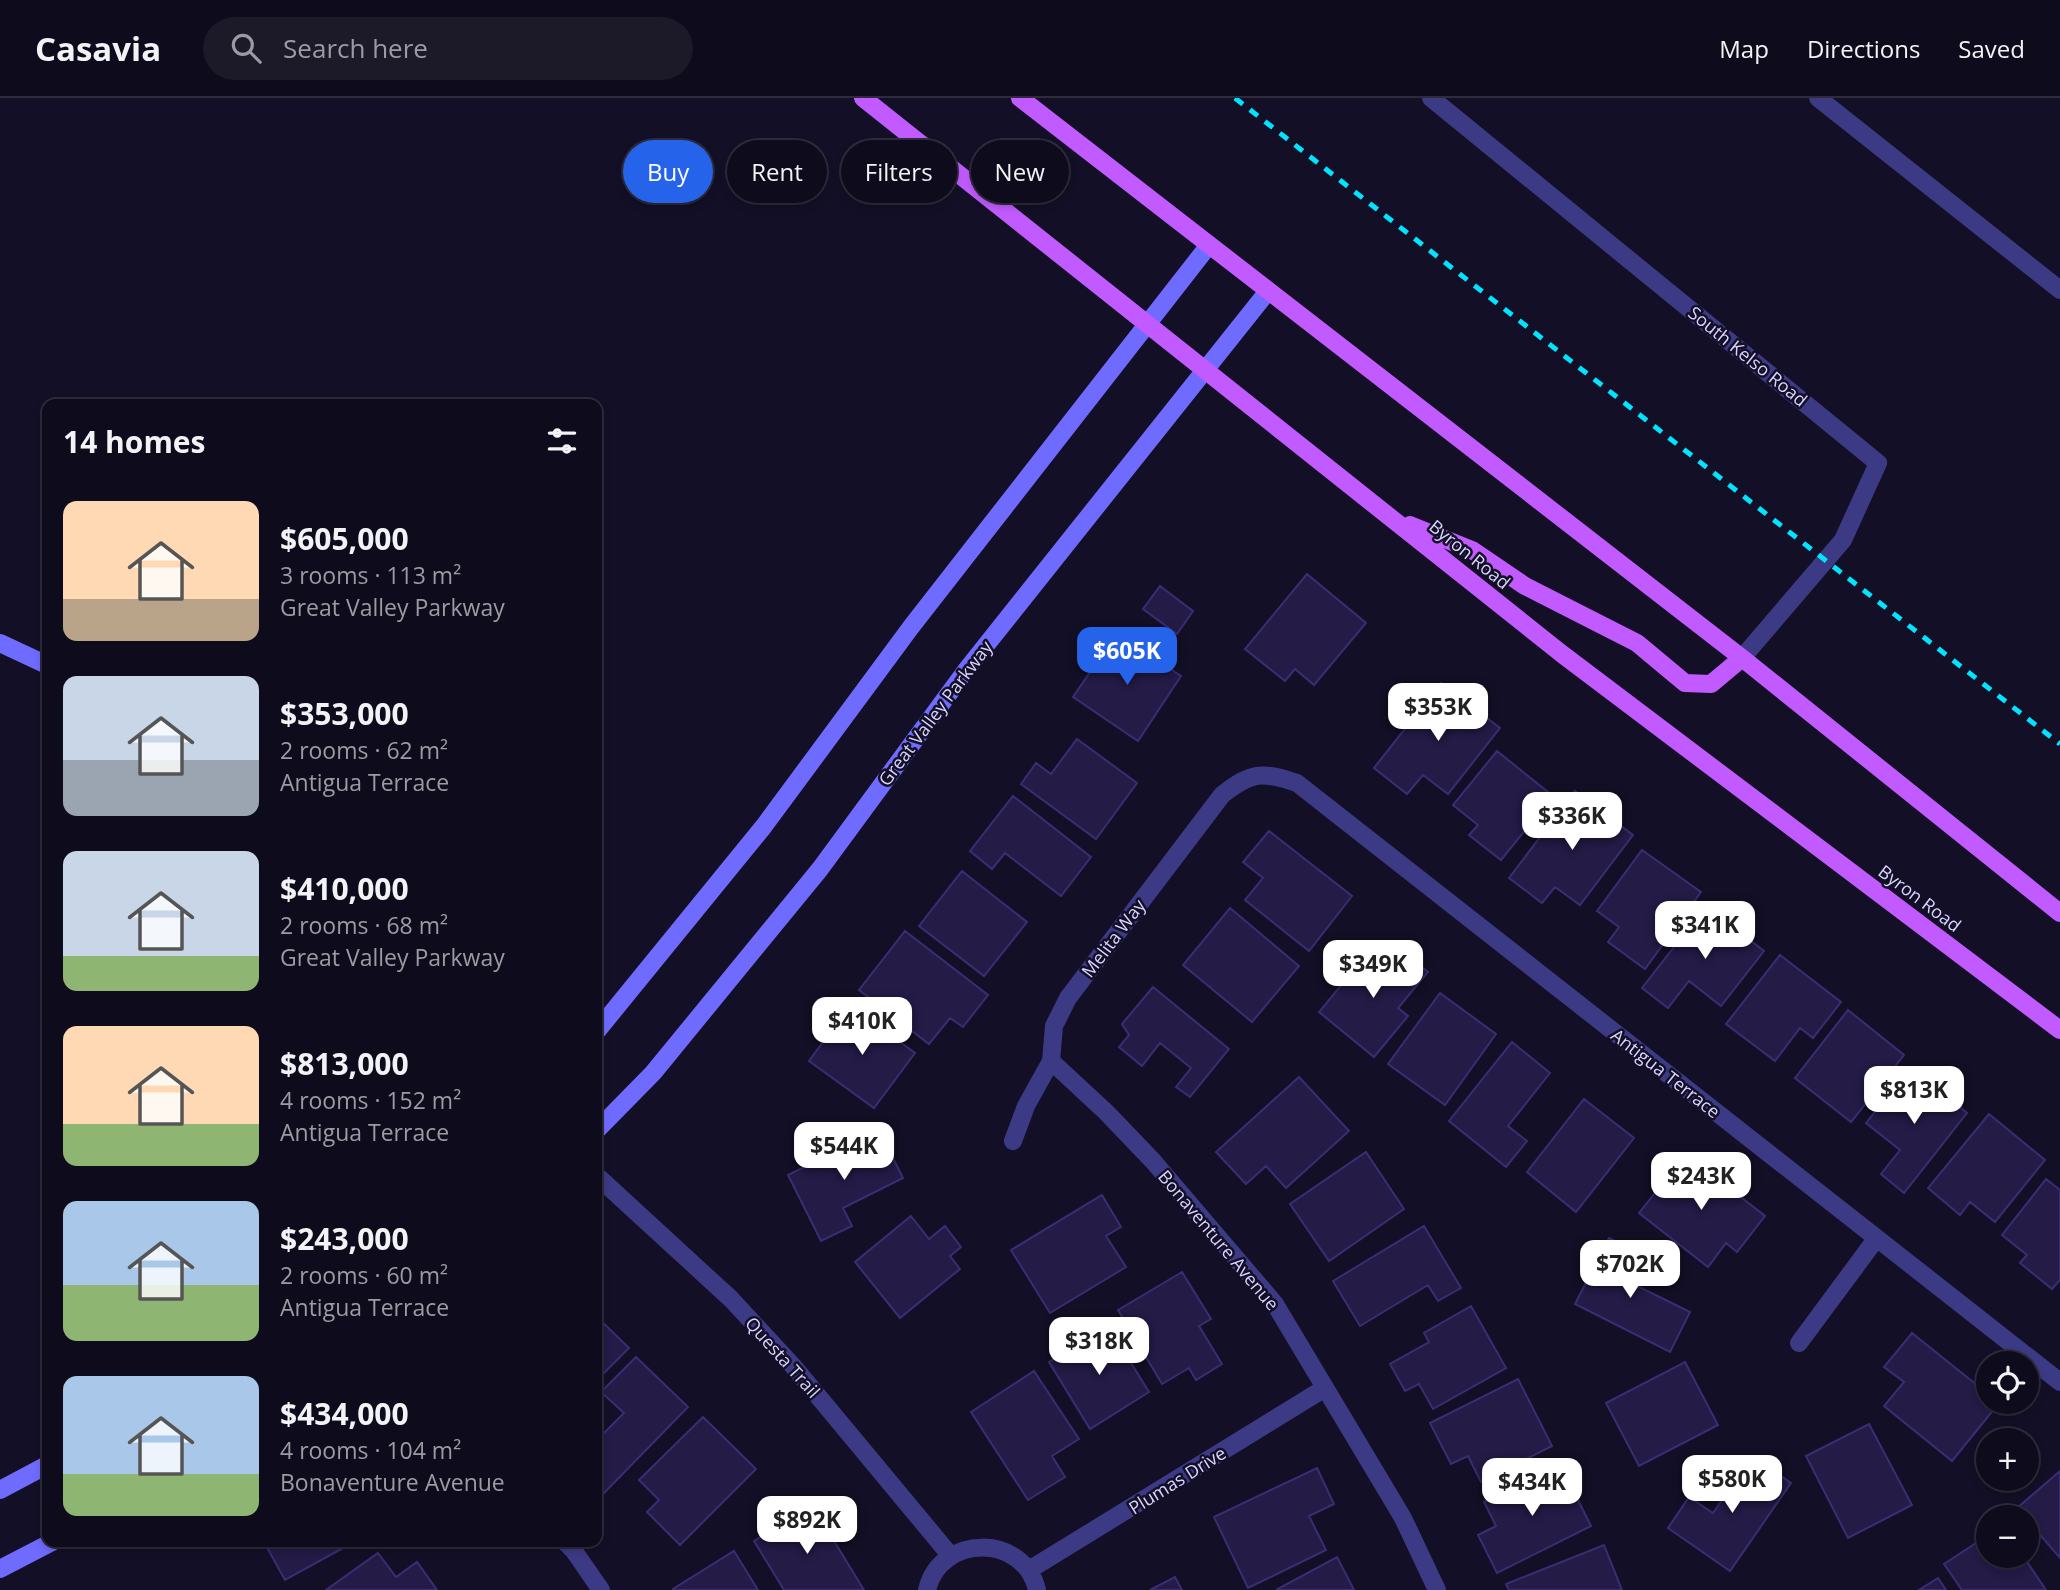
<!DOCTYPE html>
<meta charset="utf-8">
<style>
:root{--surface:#0e0b1c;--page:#1c1929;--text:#f1f3f6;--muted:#9b9ba3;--line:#2e2b3b;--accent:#2563eb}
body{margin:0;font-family:"Open Sans",sans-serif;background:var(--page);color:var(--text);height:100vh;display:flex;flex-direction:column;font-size:26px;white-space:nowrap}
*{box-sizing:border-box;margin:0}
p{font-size:23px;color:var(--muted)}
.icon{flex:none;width:38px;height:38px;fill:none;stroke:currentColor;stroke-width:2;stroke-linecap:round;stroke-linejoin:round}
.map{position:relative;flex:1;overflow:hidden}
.drawer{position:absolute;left:42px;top:301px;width:560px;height:1148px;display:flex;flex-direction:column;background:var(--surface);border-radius:14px;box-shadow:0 4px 10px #0003,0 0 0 2px var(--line)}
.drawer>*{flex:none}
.banner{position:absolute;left:623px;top:42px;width:665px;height:63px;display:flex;gap:14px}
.fabs{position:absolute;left:1976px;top:1253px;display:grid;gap:14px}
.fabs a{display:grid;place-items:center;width:63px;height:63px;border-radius:50%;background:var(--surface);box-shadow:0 4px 10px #0003,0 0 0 2px var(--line);font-size:35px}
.price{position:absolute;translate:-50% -60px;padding:0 16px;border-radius:14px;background:#fff;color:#222;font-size:23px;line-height:46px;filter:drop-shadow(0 2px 4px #0008)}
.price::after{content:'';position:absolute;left:50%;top:42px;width:21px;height:16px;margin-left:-10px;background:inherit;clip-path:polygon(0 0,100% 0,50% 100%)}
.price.on{background:var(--accent);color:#fff}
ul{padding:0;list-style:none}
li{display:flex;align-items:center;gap:21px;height:175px;padding:0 21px}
li span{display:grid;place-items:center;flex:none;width:196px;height:140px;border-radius:14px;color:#555}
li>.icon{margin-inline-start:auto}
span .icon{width:84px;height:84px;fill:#fffc;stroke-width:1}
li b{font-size:30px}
h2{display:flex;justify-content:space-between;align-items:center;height:84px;padding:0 21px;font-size:30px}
.pill{padding:0 24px;border-radius:32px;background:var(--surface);box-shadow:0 4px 10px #0003,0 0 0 2px var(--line);font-size:24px;line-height:63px}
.pill.on{background:var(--accent);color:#fff}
header{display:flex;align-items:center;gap:42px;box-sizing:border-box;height:98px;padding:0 35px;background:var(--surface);border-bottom:2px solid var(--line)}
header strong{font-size:33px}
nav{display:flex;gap:38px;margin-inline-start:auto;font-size:24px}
.search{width:490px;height:63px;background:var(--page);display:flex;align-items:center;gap:18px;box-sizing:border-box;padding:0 24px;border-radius:38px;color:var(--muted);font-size:26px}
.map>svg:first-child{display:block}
.building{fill:#241b47;stroke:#3b2d73;stroke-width:2}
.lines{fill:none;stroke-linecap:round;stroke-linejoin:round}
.street{stroke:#3d3a85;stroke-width:18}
.secondary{stroke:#6f6bff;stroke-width:18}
.primary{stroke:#c25bff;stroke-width:18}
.rail{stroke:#00e5ff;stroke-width:5;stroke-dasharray:10 9;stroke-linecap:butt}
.labels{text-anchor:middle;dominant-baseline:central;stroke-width:5;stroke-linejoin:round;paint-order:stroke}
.street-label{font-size:18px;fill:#d9d4ff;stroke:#130f26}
</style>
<header>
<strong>Casavia</strong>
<div class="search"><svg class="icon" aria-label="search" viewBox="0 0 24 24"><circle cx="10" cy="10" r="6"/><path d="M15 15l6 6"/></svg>Search here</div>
<nav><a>Map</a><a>Directions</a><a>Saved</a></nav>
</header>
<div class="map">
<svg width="2060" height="1492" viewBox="0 0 2060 1492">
<rect width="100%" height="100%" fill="#130f26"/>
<path class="building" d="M1307 476 1366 525 1314 587 1295 571 1285 583 1245 551Z
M1160 488 1193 513 1177 536 1143 511Z
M1117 535 1181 578 1138 643 1073 599Z
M1441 585 1500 630 1448 696 1423 677 1407 696 1374 670Z
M1077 641 1137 685 1096 741 1021 686 1036 665 1051 676Z
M1497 653 1553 698 1501 762 1469 737 1478 727 1453 707Z
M1575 693 1633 737 1580 807 1555 789 1542 805 1509 780Z
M1013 698 1091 759 1061 798 1005 755 992 771 970 753Z
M1269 733 1352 798 1309 853 1245 802 1263 780 1243 764Z
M1642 752 1701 794 1645 871 1608 844 1619 829 1597 813Z
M962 773 1027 824 984 878 919 828Z
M1706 808 1764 853 1721 908 1689 883 1668 910 1642 890Z
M1230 810 1299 868 1252 924 1183 867Z
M905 833 988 897 963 929 950 920 929 946 859 892Z
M1372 850 1396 870 1407 857 1428 874 1398 910 1408 918 1374 959 1319 914Z
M1780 857 1841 904 1813 940 1800 930 1775 963 1726 926Z
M1153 889 1229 951 1190 999 1176 989 1191 970 1160 945 1142 968 1119 949 1129 937 1122 926Z
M1440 895 1496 936 1445 1007 1388 966Z
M850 907 915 955 874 1010 809 963Z
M1848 912 1904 957 1851 1024 1795 980Z
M1512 944 1550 975 1508 1028 1527 1043 1506 1069 1449 1023Z
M1910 970 1967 1015 1904 1095 1881 1076 1900 1052 1866 1025Z
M1299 979 1349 1033 1286 1090 1266 1068 1246 1086 1216 1054Z
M1584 1001 1634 1040 1576 1114 1527 1074Z
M1989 1016 2045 1062 1995 1124 1970 1104 1960 1117 1928 1090Z
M879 1032 903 1080 843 1110 852 1128 821 1143 788 1077Z
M1366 1054 1404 1111 1329 1163 1290 1106Z
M1686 1056 1765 1118 1737 1154 1726 1145 1708 1169 1639 1115Z
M2046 1081 2060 1092V1182L2052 1191 2020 1165 2027 1157 2002 1137Z
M1102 1097 1121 1129 1106 1138 1126 1169 1050 1215 1011 1152Z
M911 1118 929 1141 945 1128 961 1149 950 1158 960 1171 900 1220 855 1164Z
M1424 1128 1461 1190 1438 1203 1428 1187 1360 1228 1333 1183Z
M1609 1140 1637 1154 1623 1181 1690 1214 1670 1254 1575 1206Z
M1182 1174 1211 1221 1199 1228 1222 1266 1196 1282 1189 1270 1162 1286 1118 1212Z
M1471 1208 1506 1270 1433 1311 1419 1286 1405 1293 1390 1266 1429 1244 1424 1235Z
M597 1219 629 1250 597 1282Z
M1108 1228 1149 1294 1090 1331 1049 1264Z
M1912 1235 1988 1296V1304L1999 1305 1952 1363 1884 1308 1904 1284 1884 1269Z
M636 1259 688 1309 604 1395 597 1388V1342L624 1315 601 1294Z
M1685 1264 1718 1327 1639 1368 1606 1305Z
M1034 1273 1079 1341 1052 1358 1065 1379 1028 1402 971 1314Z
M1518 1281 1552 1348 1481 1384 1468 1358 1451 1366 1430 1325Z
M703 1319 756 1371 680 1447 647 1414 659 1402 639 1382Z
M1869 1326 1912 1407 1848 1440 1806 1358Z
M1752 1358 1791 1385 1730 1473 1668 1430 1689 1399 1713 1415Z
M1560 1366 1591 1428 1497 1475 1478 1437 1496 1428 1484 1404Z
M1317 1370 1334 1406 1309 1418 1326 1452 1248 1490 1214 1419Z
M2060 1373V1460L2017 1410Z
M812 1407 864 1492H784L754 1443Z
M1988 1437V1458H2023L2046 1492H1962L1944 1466Z
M264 1444H354L285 1482Z
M1604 1447 1622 1492H1509L1506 1486Z
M734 1453 758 1492H674L673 1491Z
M378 1455 396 1479 417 1464 437 1492H326Z
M1337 1459 1354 1492H1276Z
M1175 1479 1182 1492H1150Z
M1938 1480 1946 1492H1919Z"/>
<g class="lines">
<path class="street" d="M1431 0 1878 365 1843 442 1742 560
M1818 0 2060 192
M1051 963 1106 1014 1153 1063 1275 1206 1403 1420 1437 1492
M1013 1043 1026 1008 1051 963 1054 928 1068 900 1222 697C1251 674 1262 673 1297 685L2060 1284
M597 1078 731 1201 793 1268 950 1457
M1799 1245 1876 1141
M565 1444 574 1453 601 1492
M1029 1472 1325 1290
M927 1492C940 1436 1024 1435 1037 1492"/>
<path class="secondary" d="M0 545 47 567
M597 933 764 728 911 529 1209 147
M597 1032 653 975 820 771 967 571 1268 193
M0 1392 47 1367
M0 1471 52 1444"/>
<path class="primary" d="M863 0 1562 556 2060 932
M1020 0 1742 560 2060 815
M1410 427 1472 452 1525 488 1637 545 1685 585 1711 586 1742 560"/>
<path class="rail" d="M1235 0 2060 646"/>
</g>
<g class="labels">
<g class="street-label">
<text transform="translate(1748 258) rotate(39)">South Kelso Road</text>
<text transform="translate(1470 456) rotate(39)">Byron Road</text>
<text transform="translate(935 615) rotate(-53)">Great Valley Parkway</text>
<text transform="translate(1920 800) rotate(37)">Byron Road</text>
<text transform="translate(1113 840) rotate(-53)">Melita Way</text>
<text transform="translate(1666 975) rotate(38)">Antigua Terrace</text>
<text transform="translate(1219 1142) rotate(50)">Bonaventure Avenue</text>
<text transform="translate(783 1259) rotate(48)">Questa Trail</text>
<text transform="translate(1177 1382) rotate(-32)">Plumas Drive</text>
</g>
</g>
</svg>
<div class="fabs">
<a><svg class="icon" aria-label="locate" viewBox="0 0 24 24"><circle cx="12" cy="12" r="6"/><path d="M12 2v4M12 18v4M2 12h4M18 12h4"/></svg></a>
<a>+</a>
<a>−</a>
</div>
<b class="price on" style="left:1127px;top:589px">$605K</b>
<b class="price" style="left:1438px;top:645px">$353K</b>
<b class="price" style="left:1572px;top:754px">$336K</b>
<b class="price" style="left:1705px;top:863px">$341K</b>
<b class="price" style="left:1373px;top:902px">$349K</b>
<b class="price" style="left:862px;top:959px">$410K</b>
<b class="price" style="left:1914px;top:1028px">$813K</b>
<b class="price" style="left:844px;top:1084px">$544K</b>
<b class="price" style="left:1701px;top:1114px">$243K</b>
<b class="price" style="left:1630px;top:1202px">$702K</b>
<b class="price" style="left:1099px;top:1279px">$318K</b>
<b class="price" style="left:1732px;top:1417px">$580K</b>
<b class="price" style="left:1532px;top:1420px">$434K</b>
<b class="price" style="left:807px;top:1458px">$892K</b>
<div class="banner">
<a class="pill on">Buy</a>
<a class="pill">Rent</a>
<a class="pill">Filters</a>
<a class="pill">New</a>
</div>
<section class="drawer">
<h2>14 homes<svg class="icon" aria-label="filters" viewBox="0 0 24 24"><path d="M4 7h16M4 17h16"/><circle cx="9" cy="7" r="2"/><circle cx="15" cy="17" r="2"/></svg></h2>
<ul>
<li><span style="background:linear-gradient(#ffd9b3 70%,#b9a48a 0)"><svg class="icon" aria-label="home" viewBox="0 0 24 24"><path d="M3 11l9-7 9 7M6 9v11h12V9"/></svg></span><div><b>$605,000</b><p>3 rooms · 113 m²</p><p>Great Valley Parkway</p></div></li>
<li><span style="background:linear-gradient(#c9d6e8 60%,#9aa5b1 0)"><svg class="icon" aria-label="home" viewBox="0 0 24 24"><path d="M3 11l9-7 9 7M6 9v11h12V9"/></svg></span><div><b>$353,000</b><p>2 rooms · 62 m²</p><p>Antigua Terrace</p></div></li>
<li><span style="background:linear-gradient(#c9d6e8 75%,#8fb573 0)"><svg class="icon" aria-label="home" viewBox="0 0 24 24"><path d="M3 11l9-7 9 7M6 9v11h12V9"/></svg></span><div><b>$410,000</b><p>2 rooms · 68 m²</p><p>Great Valley Parkway</p></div></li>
<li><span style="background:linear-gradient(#ffd9b3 70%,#8fb573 0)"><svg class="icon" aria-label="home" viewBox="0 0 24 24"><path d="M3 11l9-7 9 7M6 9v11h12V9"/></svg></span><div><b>$813,000</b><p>4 rooms · 152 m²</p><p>Antigua Terrace</p></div></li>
<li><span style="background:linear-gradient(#a9c7e8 60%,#8fb573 0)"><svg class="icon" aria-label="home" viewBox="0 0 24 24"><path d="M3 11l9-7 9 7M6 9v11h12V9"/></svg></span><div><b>$243,000</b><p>2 rooms · 60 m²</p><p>Antigua Terrace</p></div></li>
<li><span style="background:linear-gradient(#a9c7e8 70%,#8fb573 0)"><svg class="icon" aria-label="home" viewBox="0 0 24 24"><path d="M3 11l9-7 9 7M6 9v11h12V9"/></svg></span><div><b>$434,000</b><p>4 rooms · 104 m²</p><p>Bonaventure Avenue</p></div></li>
</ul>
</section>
</div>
